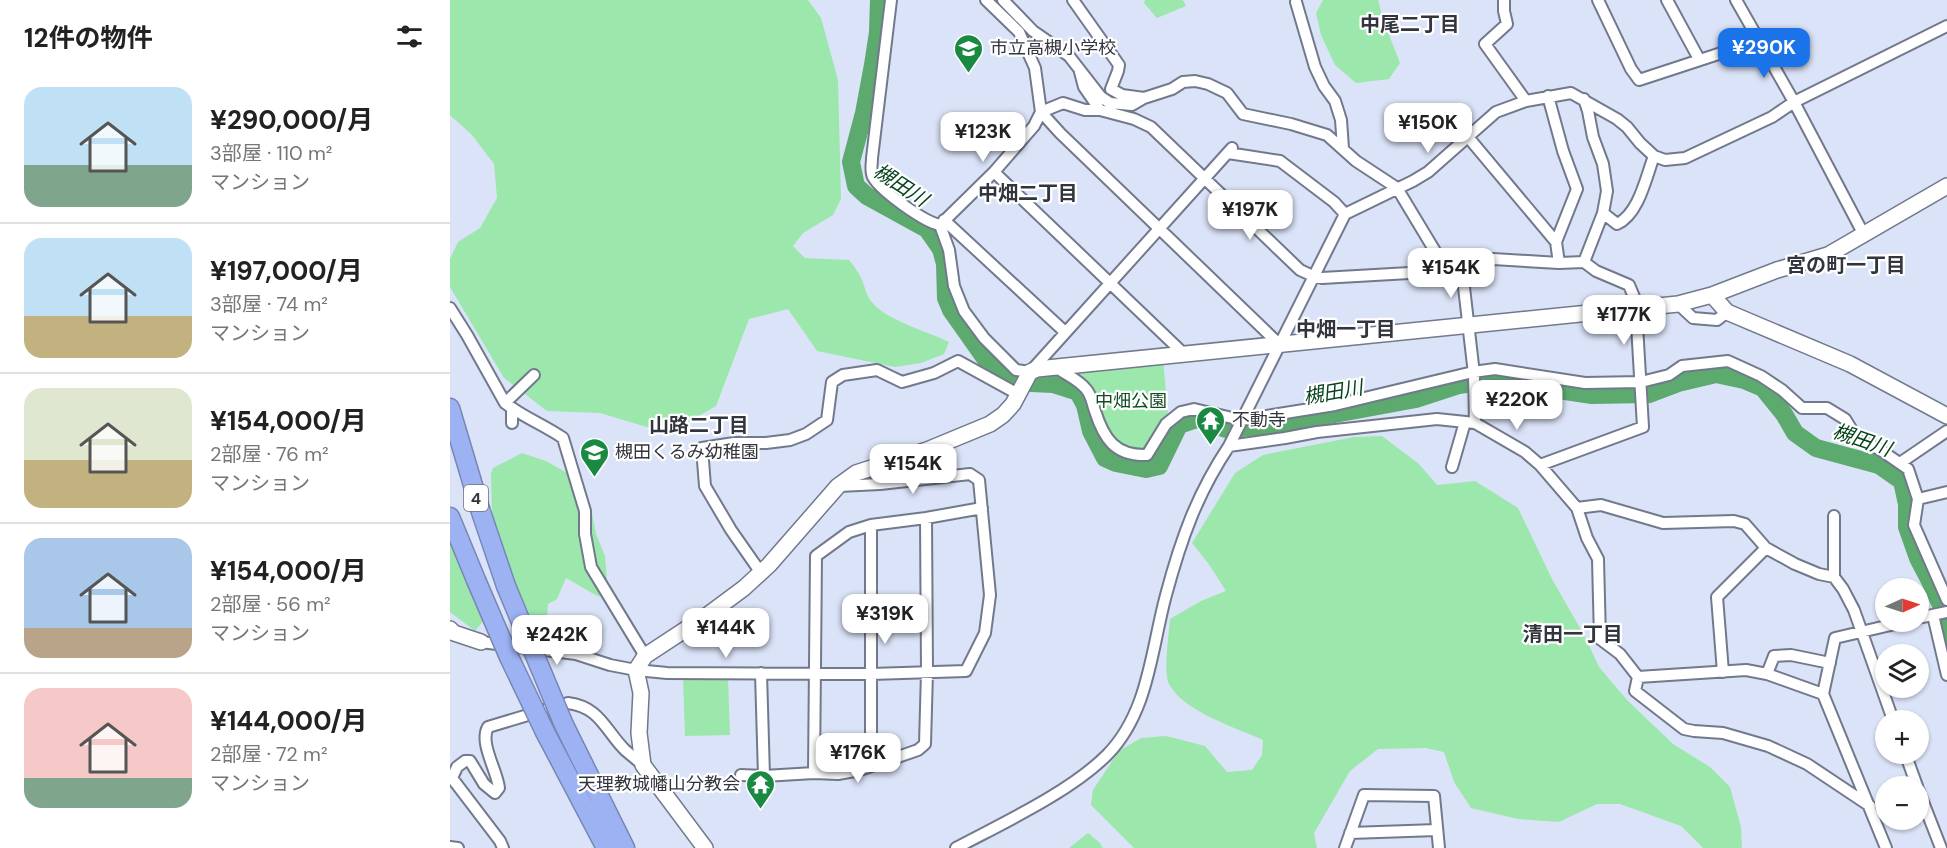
<!DOCTYPE html>
<html lang="ja">
<meta charset="utf-8">
<style>
:root{--surface:#fff;--page:#f6f6f6;--text:#222;--muted:#767676;--line:#e0e0e0;--accent:#1a73e8}
body{margin:0;font-family:"DM Sans","Noto Sans JP",sans-serif;background:var(--page);color:var(--text);height:100vh;display:flex;flex-direction:column;font-size:22px;white-space:nowrap}
*{box-sizing:border-box;margin:0}
p{font-size:20px;color:var(--muted)}
.icon{flex:none;width:33px;height:33px;fill:none;stroke:currentColor;stroke-width:2;stroke-linecap:round;stroke-linejoin:round}
.map{position:relative;flex:1;overflow:hidden}
.side{display:flex;flex-direction:column;background:var(--surface);width:450px}
.side>*{flex:none}
.needle{width:39px;rotate:87deg}
.buttons{position:absolute;left:1425px;top:578px;display:grid;gap:12px}
.buttons a{display:grid;place-items:center;width:54px;height:54px;border-radius:50%;background:var(--surface);box-shadow:0 2px 4px #0004;font-size:30px}
.price{position:absolute;translate:-50% -51px;padding:0 14px;border-radius:12px;background:#fff;color:#222;font-size:20px;line-height:39px;filter:drop-shadow(0 2px 3px #0008)}
.price::after{content:'';position:absolute;left:50%;top:36px;width:18px;height:14px;margin-left:-9px;background:inherit;clip-path:polygon(0 0,100% 0,50% 100%)}
.price.active{background:var(--accent);color:#fff}
ul{padding:0;list-style:none}
li{display:flex;align-items:center;gap:18px;height:150px;padding:0 24px}
li+li{border-top:2px solid var(--line)}
li span{display:grid;place-items:center;flex:none;width:168px;height:120px;border-radius:18px;color:#555}
li>.icon{margin-inline-start:auto}
span .icon{width:72px;height:72px;fill:#fffc;stroke-width:1}
li b{font-size:26px}
h2{display:flex;justify-content:space-between;align-items:center;height:72px;padding:0 24px;font-size:26px}
main{display:flex;flex:1;min-height:0}
.map>svg:first-child{display:block}
.green{fill:#9ce7ab}
.lines{fill:none;stroke-linecap:round;stroke-linejoin:round}
.river{stroke:#5caa6e;stroke-width:18}
.street-casing{stroke:#72798c;stroke-width:14}
.secondary-casing{stroke:#72798c;stroke-width:18}
.highway-casing{stroke:#7886b3;stroke-width:21}
.street{stroke:#fff;stroke-width:10}
.secondary{stroke:#fff;stroke-width:15}
.highway{stroke:#9db2f3;stroke-width:18}
.highway-bridge-casing{stroke:#7886b3;stroke-width:21;stroke-linecap:butt}
.highway-bridge{stroke:#9db2f3;stroke-width:18}
.labels{text-anchor:middle;dominant-baseline:central;stroke-width:4.5;stroke-linejoin:round;paint-order:stroke}
.shield{fill:#fff;stroke:#707277;stroke-width:1.5}
.shield-label{font-size:16px;font-weight:bold;fill:#32353d}
.poi-label{font-size:18px;fill:#32353d;stroke:#fff;text-anchor:start}
.park-label{font-size:18px;fill:#124b24;stroke:#fff}
.neighbourhood-label{font-size:20px;font-weight:bold;fill:#32353d;stroke:#fff}
.water-label{font-size:20px;font-style:italic;fill:#07441d;stroke:#fff}
</style>
<main>
<section class="side">
<h2>12件の物件<svg class="icon" aria-label="filters" viewBox="0 0 24 24"><path d="M4 7h16M4 17h16"/><circle cx="9" cy="7" r="2"/><circle cx="15" cy="17" r="2"/></svg></h2>
<ul>
<li><span style="background:linear-gradient(#bfe0f5 65%,#7fa58c 0)"><svg class="icon" aria-label="home" viewBox="0 0 24 24"><path d="M3 11l9-7 9 7M6 9v11h12V9"/></svg></span><div><b>¥290,000/月</b><p>3部屋 · 110 m²</p><p>マンション</p></div></li>
<li><span style="background:linear-gradient(#bfe0f5 65%,#c2b280 0)"><svg class="icon" aria-label="home" viewBox="0 0 24 24"><path d="M3 11l9-7 9 7M6 9v11h12V9"/></svg></span><div><b>¥197,000/月</b><p>3部屋 · 74 m²</p><p>マンション</p></div></li>
<li><span style="background:linear-gradient(#dfe7d0 60%,#c2b280 0)"><svg class="icon" aria-label="home" viewBox="0 0 24 24"><path d="M3 11l9-7 9 7M6 9v11h12V9"/></svg></span><div><b>¥154,000/月</b><p>2部屋 · 76 m²</p><p>マンション</p></div></li>
<li><span style="background:linear-gradient(#a9c7e8 75%,#b9a48a 0)"><svg class="icon" aria-label="home" viewBox="0 0 24 24"><path d="M3 11l9-7 9 7M6 9v11h12V9"/></svg></span><div><b>¥154,000/月</b><p>2部屋 · 56 m²</p><p>マンション</p></div></li>
<li><span style="background:linear-gradient(#f6c9c9 75%,#7fa58c 0)"><svg class="icon" aria-label="home" viewBox="0 0 24 24"><path d="M3 11l9-7 9 7M6 9v11h12V9"/></svg></span><div><b>¥144,000/月</b><p>2部屋 · 72 m²</p><p>マンション</p></div></li>
</ul>
</section>
<div class="map">
<svg width="1497" height="848" viewBox="0 0 1497 848">
<rect width="100%" height="100%" fill="#dbe3f8"/>
<path class="green" d="M0 0H358L371 18 388 80 391 199 383 215 353 233 343 246 355 258 399 260C404 266 409 273 412 280 415 287 416 295 421 301 435 320 477 331 499 342L494 354 471 363 445 367 367 351 338 309 299 319 266 406 240 421 200 428 150 413 97 411 54 378 0 287V259L8 242 30 228 47 198 44 164 22 135 0 115Z
M695 0H733L736 6 707 18 694 3Z
M873 0H928L934 22 950 63 939 79 906 83 885 65 871 35 866 13Z
M713 358 718 416 696 450 687 452 675 448 657 432 643 397 618 373Z
M932 436 969 464 987 485 1025 481 1068 508 1102 579 1135 637 1149 667 1177 700 1223 744 1260 767 1280 787 1291 827 1292 848H1253L1231 826 1170 804H1147L1109 822 1068 819 1021 808 1004 782 994 752 976 748 928 749 900 771 864 833 867 848H684L641 805 643 790 669 751 691 738 716 736 755 746 777 772 802 770 812 755 813 740C785 727 734 712 719 684 713 673 719 633 720 619L751 601 776 591 758 563 742 543 785 473 813 455 904 437Z
M72 453 96 461 121 475 130 499 142 513 146 534 155 556 157 579 149 597 116 578 107 599 98 604 96 630 86 627 67 589 42 515 41 474 43 468Z
M0 541 34 620 25 631 0 612Z
M278 678 280 735 235 736 233 679Z
M638 833 650 843 653 848H619Z"/>
<g class="lines">
<path class="river" d="M429 0 428 32 423 65 414 113 401 162 406 186 417 196 477 229 491 249 495 264 496 298 501 310 537 361 563 382 603 384 628 392 635 405 641 431 655 458 666 463 696 469 709 466 729 425 747 419 776 429 820 426 966 399 1009 385 1042 380 1142 395 1199 394 1228 383 1266 374 1294 380 1313 388 1334 414 1345 433 1366 448 1429 465 1452 481 1457 504V527L1468 558 1480 581 1491 605 1497 646"/>
<defs>
<path id="street" d="M441 0 422 158C422 164 420 171 423 177 431 191 474 222 490 225
M536 0 569 32 585 68 591 112 610 133 829 344
M553 0 583 31 619 56 651 97 660 103 682 105 694 98 722 89 733 82 745 81 758 84 777 93 793 114 841 124 877 135 906 161 947 188 997 271
M623 0 669 65 668 71 661 89 672 95 694 98
M1054 0V11L1057 24 1035 44 1076 101
M1148 0 1181 69 1189 80 1308 41
M1217 0 1249 59
M1286 0 1344 102 1414 235
M846 2 865 67 874 86 885 101 891 120 893 148
M630 72 634 87 650 110 684 119 701 127 850 270 863 276 872 278 1012 270 1026 263 1043 259 1109 263 1134 262 1146 271 1179 285 1184 297 1186 308 1193 427 1090 465
M1098 96 1113 151 1127 189 1106 242
M1134 99 1138 111 1143 137 1153 164 1157 191 1153 213 1167 224C1189 214 1196 177 1204 156
M1018 137 1106 242 1109 263
M778 153 830 161 884 202 895 214
M544 172 733 353
M494 220 615 332
M490 225 499 250 504 286 514 311 534 338 566 370 580 372 782 148
M490 225 544 172 584 126 591 112 613 103 635 110H650
M1134 262 1153 213
M1012 270 1024 374 1025 423
M1228 304 1243 318 1267 320 1277 312
M0 308 17 335 55 403
M606 367C616 375 628 379 636 389 642 396 642 403 645 411 654 439 665 456 697 455L716 424 731 412 744 409 791 420 885 405 1023 372 1045 369 1135 383 1191 382 1219 375 1232 366 1278 361 1311 376 1332 390 1352 408H1377L1395 419 1408 440 1429 449 1458 469 1468 499 1464 525 1497 600
M84 375 55 403C73 417 94 425 113 438L135 511V534L141 567 195 656
M62 408V423
M779 446 835 438 867 432 987 419 1025 423 1075 452 1090 465 1127 508 1137 538 1148 559 1150 639 1170 654 1188 677 1185 691 1234 729 1244 731 1273 733 1318 746 1357 764 1420 806
M1450 463 1497 431
M1002 467 1015 422
M1468 499 1497 492
M1127 508 1151 505 1213 523 1284 521 1295 524 1316 548 1345 564 1369 574 1384 577 1393 589 1404 610 1443 720
M476 518 477 672 475 744 468 750 410 770 388 774 364 773 366 556 399 532 421 525 476 518 532 508
M421 525V765
M311 573 281 530 255 486 252 448 284 443H316L340 440 356 434 377 420 382 382 393 375 427 370 452 382 484 373 508 361 568 394
M1384 577V516
M1483 615 1497 675
M1468 618 1497 612
M31 642 126 654 160 665 186 670 217 673 421 674 516 671 535 633 540 595 529 480 520 474 430 484 389 486
M1273 672 1267 597 1316 548
M311 673 314 776 364 773
M1317 674 1324 656 1341 655 1380 663
M1188 677 1296 670 1317 674 1373 694
M1455 753 1467 786
M291 775 314 776
M1468 789 1491 848
M900 833 987 830
M0 847 8 848
M53 848 50 841 2 778 7 767 15 761H20L34 784 45 793 49 788C47 770 29 743 38 727L118 703C150 707 155 730 175 750 181 755 187 760 193 765
M506 848C553 823 620 792 657 755 699 712 701 650 716 595 731 539 747 494 779 446L895 214 963 181 978 172 1046 112 1076 101 1121 93 1167 119 1177 127 1190 143 1204 156 1215 160 1235 158 1322 117 1344 102 1497 26
M895 848 914 795 984 796 989 848
M1436 848 1373 694 1385 638 1458 621"/>
<path id="secondary" d="M1262 295 1277 312 1400 364 1497 416
M0 629 4 633 31 642
M255 848 193 765 189 733 191 693 186 670 195 656 259 614 294 588 319 565 388 486 406 473 477 450 540 424 553 415 563 404 580 372 587 369 1228 304 1262 295 1327 270 1378 255 1497 186"/>
<path id="highway" d="M0 408 31 512 56 586
M0 517 26 580
M114 725 175 848
M95 732 156 848"/>
</defs>
<use href="#street" class="street-casing"/>
<use href="#secondary" class="secondary-casing"/>
<use href="#highway" class="highway-casing"/>
<use href="#street" class="street"/>
<use href="#secondary" class="secondary"/>
<use href="#highway" class="highway"/>
<defs>
<path id="highway-bridge" d="M26 580 59 657 95 732
M56 586 114 725"/>
</defs>
<use href="#highway-bridge" class="highway-bridge-casing"/>
<use href="#highway-bridge" class="highway-bridge"/>
</g>
<defs>
<symbol id="school-pin" viewBox="-11 -11 22 30"><path d="M0 17L-7.5 6A9.5 9.5 0 1 1 7.5 6Z" fill="#1a8a42" stroke="#fff"/><path d="M0-5L7-2L0 1L-7-2ZM-4 1L0 2.5L4 1V4Q0 6-4 4Z" fill="#fff"/></symbol>
<symbol id="temple-pin" viewBox="-11 -11 22 30"><path d="M0 17L-7.5 6A9.5 9.5 0 1 1 7.5 6Z" fill="#1a8a42" stroke="#fff"/><path d="M0-6L5-2H3V0L6.5 2.5H4V6H1.5V3h-3V6H-4V2.5H-6.5L-3 0V-2H-5Z" fill="#fff"/></symbol>
</defs>
<g fill-rule="evenodd">
<use href="#school-pin" x="502" y="32" width="33" height="45"/>
<use href="#temple-pin" x="744" y="404" width="33" height="45"/>
<use href="#school-pin" x="128" y="436" width="33" height="45"/>
<use href="#temple-pin" x="294" y="768" width="33" height="45"/>
</g>
<g class="labels">
<rect class="shield" x="14" y="485" width="24" height="26" rx="4.5"/>
<g class="shield-label">
<text x="26" y="498">4</text>
</g>
<g class="poi-label">
<text x="540" y="48">市立高槻小学校</text>
<text x="782" y="420">不動寺</text>
<text x="165" y="452">槻田くるみ幼稚園</text>
<text x="290" y="784" text-anchor="end">天理教城幡山分教会</text>
</g>
<g class="park-label">
<text x="681" y="401">中畑公園</text>
</g>
<g class="neighbourhood-label">
<text x="960" y="24">中尾二丁目</text>
<text x="578" y="193">中畑二丁目</text>
<text x="1396" y="265">宮の町一丁目</text>
<text x="896" y="329">中畑一丁目</text>
<text x="249" y="425">山路二丁目</text>
<text x="1123" y="634">清田一丁目</text>
</g>
<g class="water-label">
<text transform="translate(451 185) rotate(33)">槻田川</text>
<text transform="translate(883 392) rotate(-10)">槻田川</text>
<text transform="translate(1412 440) rotate(19)">槻田川</text>
</g>
</g>
</svg>
<div class="buttons">
<a><svg class="needle" viewBox="-14 -14 28 28"><path d="M0-13l5 13h-10z" fill="#e53935"/><path d="M0 13l5-13h-10z" fill="#767676"/></svg></a>
<a><svg class="icon" aria-label="layers" viewBox="0 0 24 24"><path d="M12 4l9 5-9 5-9-5zM3 14l9 5 9-5"/></svg></a>
<a>+</a>
<a>−</a>
</div>
<b class="price active" style="left:1314px;top:79px">¥290K</b>
<b class="price" style="left:978px;top:154px">¥150K</b>
<b class="price" style="left:533px;top:163px">¥123K</b>
<b class="price" style="left:800px;top:241px">¥197K</b>
<b class="price" style="left:1001px;top:299px">¥154K</b>
<b class="price" style="left:1174px;top:346px">¥177K</b>
<b class="price" style="left:1067px;top:431px">¥220K</b>
<b class="price" style="left:463px;top:495px">¥154K</b>
<b class="price" style="left:435px;top:645px">¥319K</b>
<b class="price" style="left:276px;top:659px">¥144K</b>
<b class="price" style="left:107px;top:666px">¥242K</b>
<b class="price" style="left:408px;top:784px">¥176K</b>
</div>
</main>
